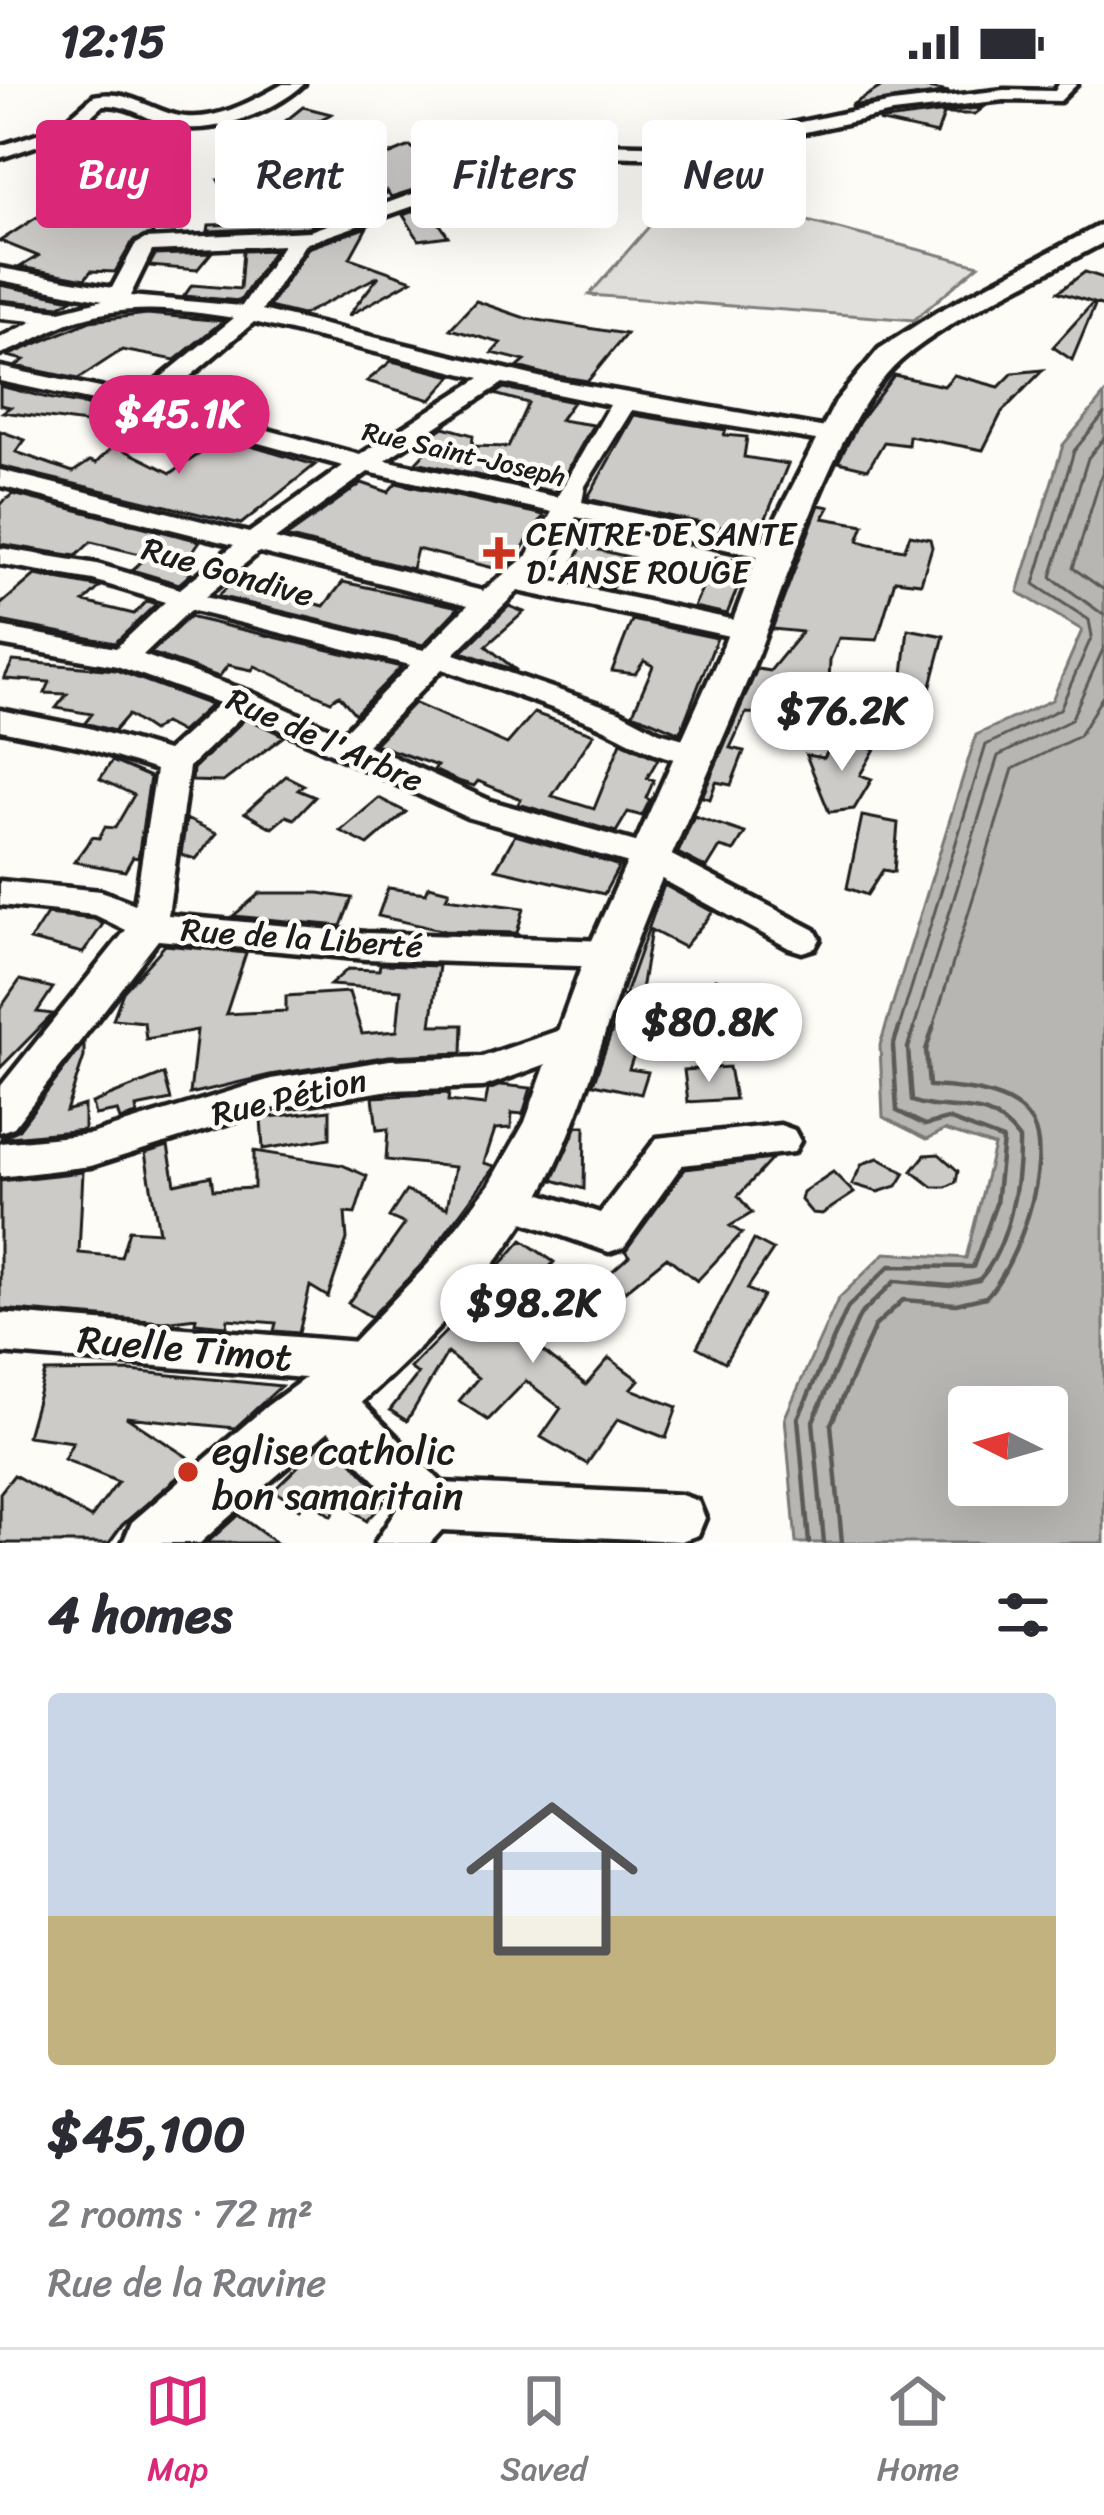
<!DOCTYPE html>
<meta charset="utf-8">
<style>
:root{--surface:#fff;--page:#f7f7f7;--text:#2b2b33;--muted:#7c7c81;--line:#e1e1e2;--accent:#db2777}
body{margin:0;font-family:Sriracha,sans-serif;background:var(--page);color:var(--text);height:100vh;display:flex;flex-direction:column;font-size:45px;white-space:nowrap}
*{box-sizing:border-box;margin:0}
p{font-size:39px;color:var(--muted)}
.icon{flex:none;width:66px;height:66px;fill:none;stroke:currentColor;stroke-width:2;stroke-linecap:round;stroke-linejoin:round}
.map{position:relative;height:1459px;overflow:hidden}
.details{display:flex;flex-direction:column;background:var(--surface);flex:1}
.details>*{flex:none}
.banner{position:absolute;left:36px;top:36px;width:1032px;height:108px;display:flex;gap:24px}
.needle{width:78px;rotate:275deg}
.tools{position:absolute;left:948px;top:1302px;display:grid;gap:24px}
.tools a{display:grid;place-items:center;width:120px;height:120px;border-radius:12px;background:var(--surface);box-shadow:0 12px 48px #0002;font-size:60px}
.price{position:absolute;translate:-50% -102px;padding:0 27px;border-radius:42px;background:#fff;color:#222;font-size:39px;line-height:78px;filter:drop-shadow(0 3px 6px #0008)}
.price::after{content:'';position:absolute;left:50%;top:72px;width:36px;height:27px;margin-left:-18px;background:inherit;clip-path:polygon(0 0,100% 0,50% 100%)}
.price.on{background:var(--accent);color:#fff}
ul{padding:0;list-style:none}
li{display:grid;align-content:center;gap:24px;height:636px;padding:0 48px}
li span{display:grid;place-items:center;height:372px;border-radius:12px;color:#555}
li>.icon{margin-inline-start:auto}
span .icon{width:216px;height:216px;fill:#fffc;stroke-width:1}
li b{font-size:51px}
h2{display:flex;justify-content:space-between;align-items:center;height:144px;padding:0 48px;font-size:51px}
.pill{padding:0 42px;border-radius:12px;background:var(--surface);box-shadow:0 12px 48px #0002;font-size:42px;line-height:108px}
.pill.on{background:var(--accent);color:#fff}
.status{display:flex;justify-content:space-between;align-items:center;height:84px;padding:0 60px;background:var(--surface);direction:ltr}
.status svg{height:33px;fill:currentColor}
.dock{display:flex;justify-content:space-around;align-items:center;height:168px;border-top:3px solid var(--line);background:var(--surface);font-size:33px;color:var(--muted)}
.dock a{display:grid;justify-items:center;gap:6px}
.dock .on{color:var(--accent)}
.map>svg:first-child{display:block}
.green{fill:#e0dfdb;stroke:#7e7e7c;stroke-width:3}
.water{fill:#b7b6b2;stroke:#797876;stroke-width:3;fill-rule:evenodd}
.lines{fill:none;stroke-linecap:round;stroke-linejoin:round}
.shore-far1{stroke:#5a5a58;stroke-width:3}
.shore{stroke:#5a5a58;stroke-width:4.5}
.building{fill:#cccbc8;stroke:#1c1c1c;stroke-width:3}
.minor-casing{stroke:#1c1c1c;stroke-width:9}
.major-casing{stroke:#1c1c1c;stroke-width:9}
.minor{fill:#fdfcf7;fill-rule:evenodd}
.major{fill:#fdfcf7;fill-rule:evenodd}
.poi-dot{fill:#c8321e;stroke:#fdfcf7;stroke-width:4.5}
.labels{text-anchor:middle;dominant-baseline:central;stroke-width:9;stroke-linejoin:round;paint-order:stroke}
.far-street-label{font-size:27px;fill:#1c1c1c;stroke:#fdfcf7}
.poi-label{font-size:33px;fill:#1c1c1c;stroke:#fdfcf7;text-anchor:start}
.street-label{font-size:33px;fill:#1c1c1c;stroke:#fdfcf7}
.near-street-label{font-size:39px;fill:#1c1c1c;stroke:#fdfcf7}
.near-poi-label{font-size:39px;fill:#1c1c1c;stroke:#fdfcf7;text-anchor:start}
</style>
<div class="status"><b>12:15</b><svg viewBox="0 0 49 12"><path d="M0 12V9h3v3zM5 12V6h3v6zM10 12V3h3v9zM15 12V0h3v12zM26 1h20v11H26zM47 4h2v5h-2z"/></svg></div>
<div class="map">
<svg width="1104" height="1459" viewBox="0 0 1104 1459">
<rect width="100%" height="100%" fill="#fdfcf7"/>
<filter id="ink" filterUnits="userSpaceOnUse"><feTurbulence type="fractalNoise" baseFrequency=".00833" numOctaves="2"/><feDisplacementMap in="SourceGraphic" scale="24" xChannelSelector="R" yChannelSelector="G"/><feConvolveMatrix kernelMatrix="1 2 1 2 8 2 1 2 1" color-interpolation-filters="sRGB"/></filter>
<g filter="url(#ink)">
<path class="green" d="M682 105 979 181 914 236 589 211Z"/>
<path class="water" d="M1104 311V1459H796L785 1333 838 1215 885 1169 966 1174 994 1062 945 1046 927 1055 883 1033 880 961 976 651 1052 616 1082 546 1018 508 1063 361ZM969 1323H1047V1401H969Z"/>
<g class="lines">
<path class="shore-far1" d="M1104 354 1088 374 1051 493 1104 531
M1104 383 1073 484 1104 506
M898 947 986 661 1060 625 1092 552 1089 536 1034 500 1074 367 1104 330
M913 947 998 672 1071 636 1104 563
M932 947 1013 685 1079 652 1104 610"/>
<path class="shore" d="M809 1459 798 1334 848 1223 890 1182 973 1183 996 1120 1003 1056 948 1035 925 1041 897 1027 893 962 899 944
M824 1459 813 1337 860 1231 895 1197 950 1202 979 1196C1009 1163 1020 1098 1019 1055 986 1010 950 1032 912 1017L908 964 914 944
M842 1459 831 1340 875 1242 903 1216 956 1220 986 1213C1016 1184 1054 1078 1032 1039 1014 1007 960 1004 929 1002L926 966 933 944"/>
</g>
<path class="building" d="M905 0 949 8 850 22 884 1Z
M303 23 331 30 268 63 263 55Z
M984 23 975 30H944L937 50 878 37Z
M410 62 436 82 485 70 499 79 391 113 387 107 382 116 309 143 208 147 209 141 242 140 218 96 258 90 250 80 321 69 349 87Z
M435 119 441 125 431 127 448 152 419 156 403 131Z
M74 126 149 130 153 150 133 157 115 188 91 187 85 195 20 183 38 172 0 157 37 133 62 138Z
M367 143 350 174 412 196 348 232 379 192 302 231 269 223 308 164Z
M274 166 240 217 184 212 192 201 240 205 243 167Z
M211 169 197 186 149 182 155 171Z
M1085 188 1104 194V222L1058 208Z
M0 201 72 215 60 222 0 216Z
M476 217 525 234 626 250 588 297 544 290 518 283 525 277 492 269 501 259 450 245Z
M1093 219 1095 221 1072 276 1053 263Z
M147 230 223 237 175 276 122 266 78 295 16 282 24 276 7 272 90 237Z
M391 277 400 279 452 292 431 316 367 297Z
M1043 286 1002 328 983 366 909 352 908 361 884 358 868 385 838 378 859 338 894 291 944 302 954 291 999 303 1013 289Z
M0 302 48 314 128 329 115 343 3 328 10 323 0 321Z
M504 304 573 318 560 336 593 341 555 408 416 378 430 363 418 360 444 343 473 351 472 362 508 363 528 319 494 310Z
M634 331 726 346 724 351 747 353 744 373 788 380 763 441 738 438 735 446 587 415Z
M0 347 25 356 16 368 73 388 90 377 96 379 114 361 171 389 223 354 315 381 241 440 0 382Z
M362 399 388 408 396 399 544 431 516 474 502 486 417 465 412 485 286 453Z
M13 410 200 457 180 485 192 489 179 500 132 486 148 472 91 458 76 472 0 460V420Z
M819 421 829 423 823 434 864 441 858 457 870 460 904 466 910 451 930 455 932 463 921 499 895 496 877 556 839 554 830 576 829 598 809 595 800 632 746 629 730 664 744 667 731 701 716 698 710 715 702 713 757 585 770 587 802 548 772 545Z
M582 462 633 474 611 505 566 495Z
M716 473 748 478 727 530 694 523Z
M35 491 100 503 84 518 134 530 147 517 156 520 115 559 0 537V521Z
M343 498 459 523 423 561 218 512 232 499 324 522Z
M509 522 524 528 486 562 517 587 462 568Z
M190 532 193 534 401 583 355 630 339 611 331 617 255 582 252 586 228 581 219 593 151 569Z
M632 536 717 554 680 649 633 629 653 582 644 577 635 590 612 587Z
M908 545 944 552 930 605 902 599Z
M13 577 116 586 211 621 181 648 164 639 152 647 128 631 114 647 85 639 92 630 56 624 67 610 45 609 50 598 4 595Z
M879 597 907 600 915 632H881Z
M414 619 507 660 534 629 594 650 552 712 594 725 621 658 658 675 647 694 654 696 646 714 650 716 642 732 628 728 616 748 518 720 521 715 478 697 474 702 458 697 434 686 437 682 375 660Z
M246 634 284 652 223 698 192 697 193 685Z
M836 653 875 665 860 691 872 695 854 725 829 728 806 671 824 674Z
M112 677 150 693 138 774 133 773 125 787 74 778 92 753 99 754 105 743 115 744 134 711 100 695Z
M286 692 304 701 298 706 315 713 294 735 286 732 272 744 245 729Z
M379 714 406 728 368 761 340 747Z
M694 732 745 749 734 767 720 763 707 784 678 769Z
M862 732 898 739 894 788 883 786 867 811 847 804Z
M186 735 217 749 196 775 181 771Z
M515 751 598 775 619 782 604 810 496 785Z
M664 801 713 828 684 863 651 846 635 942 643 944 629 985 648 988 641 1010 593 1000Z
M429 802 449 807 446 814 524 824 517 849 445 847 378 832 388 804 426 809Z
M260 809H319L352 814 341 842 233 832Z
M47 830 94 835 103 840 83 869 30 856Z
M165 861 246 869 226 930 286 927V912L349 908 362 950 397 947 401 906 330 901 348 885 379 886 380 880 439 882 431 941H463L462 969 389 972 270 991 190 1010 197 946 146 955 144 938 113 935 123 908Z
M715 895 740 902 731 923 772 931 764 968 687 953 693 928 702 929Z
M20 896 53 904 37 928 53 930 0 984V925Z
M84 959V973L66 1027 84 1021V1046L0 1054 18 1046Z
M729 983 735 1015 688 1018 684 986Z
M164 990 171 1016 136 1023 137 1031 120 1036 117 1027 95 1031 92 1019Z
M501 1001 531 1004 523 1030 512 1029 511 1044 495 1045 484 1079 495 1082 425 1177 371 1233 348 1219 405 1140 389 1133 406 1107 447 1124 455 1083 386 1076 388 1045 377 1046 373 1013 449 1009 448 1017 485 1021 488 1006Z
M330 1026V1054L263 1065 261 1034Z
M577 1042H585L584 1105 553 1096Z
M168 1062 175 1100 211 1092 213 1106 254 1104V1067L342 1081 367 1092 355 1130 345 1129 347 1155 328 1213 310 1202 299 1249 274 1247 276 1239 228 1235 227 1242 195 1239 196 1234 164 1238 0 1225V1097L83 1088 79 1169 121 1173 129 1146 159 1148 145 1069Z
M939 1070 958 1087 956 1098 946 1103H933L912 1087 925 1071Z
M878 1074 905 1089 897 1102 878 1108 852 1100 862 1080Z
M772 1075 738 1112 752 1129 730 1142 742 1149 697 1197 667 1173 625 1207 607 1192 629 1172 625 1167 685 1085Z
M833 1088 854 1109 822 1130 812 1129 801 1116 803 1108Z
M522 1156 554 1178 539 1195 547 1201 508 1240 586 1301 609 1274 639 1296 631 1305 677 1323 666 1354 618 1335 587 1380 541 1353 561 1324 526 1297 488 1336 459 1317 478 1294 447 1269 407 1337 390 1326 418 1290 410 1284 473 1220 469 1217Z
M754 1156 773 1166 747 1205 763 1212 725 1278 697 1263Z
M130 1287 281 1302 235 1344 126 1333 195 1378 122 1441 109 1459H0V1409L14 1391 91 1434 118 1398 64 1375 73 1358 27 1352 45 1288Z
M328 1353 371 1398 366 1405 384 1418 366 1437 342 1417 331 1432 308 1415 299 1425 274 1406Z
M238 1431 276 1459H207Z"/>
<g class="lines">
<defs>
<path id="minor" d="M283 0H304C272 29 210 53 168 41 145 34 127 20 103 21L71 50 0 74V62L58 43 94 12C125 5 146 23 175 31 211 41 253 17 283 0Z
M1059 0H1077L1060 17 1004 16 892 29 686 74 595 72 465 104 305 160 262 226 543 294 843 347 846 352 834 359 632 326 585 402 582 418 776 460 790 468 776 476 576 433 553 476 535 493 758 541 763 547 758 553 748 556 518 507 454 570 619 627 659 648 705 661 710 668 705 675C668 685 625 652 592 639 542 620 492 603 442 585L367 661 491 717 660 765 815 846 820 855 815 864 802 868 789 864 636 781 467 733 245 629 189 683 168 831 366 849 609 857 622 861 627 870 622 879 609 883 366 875 158 856 14 1043 0 1048V1003L126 846 95 831 0 821V797L101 807 135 820 156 686 84 663 0 646V626L89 644 167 667 220 619 117 582 0 561V543L116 564 165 518 93 496 0 480V464L97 480 180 505 234 461 0 402V386L249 449 343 382 140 327 0 297V283L138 312 234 234C177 225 123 219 68 239 45 248 24 263 0 270V254L34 237 0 234V220L60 227 103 216 0 196V184L112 204 135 161 145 155 310 147 451 96 595 60 686 62 892 19 1004 6 1055 7ZM283 161 242 222 130 212 152 167ZM254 238 480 294 360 371 161 317ZM503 299 610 321 557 413 385 376ZM368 388 552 428 528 471 483 507 275 455ZM259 468 468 521 424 566 205 513ZM190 526 410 581 342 650 252 609 143 571Z
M577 940 590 944 596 954 590 964 483 1003 390 1006 271 1025 91 1082 0 1093V1059L91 1050 271 995 390 976 482 973Z
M780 1041 794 1046 800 1057 794 1068 682 1081 624 1163 609 1168 494 1128 488 1116 494 1104 509 1099 600 1129 657 1054Z
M0 1229 370 1259 386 1265 392 1279 386 1293 370 1299 341 1297 442 1399 681 1411 698 1417 705 1434 698 1451 681 1457 442 1446 430 1459H375L399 1422 310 1327 303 1312 316 1295 0 1269Z"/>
<path id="major" d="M1104 139V158C1046 190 947 235 900 277 836 335 790 489 758 570 718 671 669 770 631 872 599 960 578 1053 527 1133 442 1265 314 1355 200 1459H123L132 1438 267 1322 350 1261 428 1180 490 1100 525 1038 586 870 721 568 759 468 836 317 879 265 937 228Z"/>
</defs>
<use href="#minor" class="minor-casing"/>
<use href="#major" class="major-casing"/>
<use href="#minor" class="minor"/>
<use href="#major" class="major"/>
</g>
</g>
<g class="poi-dot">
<path d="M493 451h12v12h12v12h-12v12h-12v-12h-12v-12h12z"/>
<circle cx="188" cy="1388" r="12"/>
</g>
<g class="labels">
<g class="far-street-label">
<text transform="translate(464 370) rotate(13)">Rue Saint-Joseph</text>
</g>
<g class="poi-label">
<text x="526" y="450">CENTRE DE SANTE<tspan x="526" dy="38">D'ANSE ROUGE</tspan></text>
</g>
<g class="street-label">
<text transform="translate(228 488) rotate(16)">Rue Gondive</text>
<text transform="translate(325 656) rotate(24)">Rue de l'Arbre</text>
<text transform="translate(302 854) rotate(4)">Rue de la Liberté</text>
<text transform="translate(289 1013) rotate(-13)">Rue Pétion</text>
</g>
<g class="near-street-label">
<text transform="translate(185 1264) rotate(5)">Ruelle Timot</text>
</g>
<g class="near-poi-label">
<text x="212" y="1366">eglise catholic<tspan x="212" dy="45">bon samaritain</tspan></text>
</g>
</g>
</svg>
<div class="tools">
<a><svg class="needle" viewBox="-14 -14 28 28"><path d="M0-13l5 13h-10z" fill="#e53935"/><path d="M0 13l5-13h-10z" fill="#7c7c81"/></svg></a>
</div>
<b class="price on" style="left:179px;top:393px">$45.1K</b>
<b class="price" style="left:842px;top:690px">$76.2K</b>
<b class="price" style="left:709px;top:1001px">$80.8K</b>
<b class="price" style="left:533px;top:1282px">$98.2K</b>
<div class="banner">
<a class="pill on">Buy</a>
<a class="pill">Rent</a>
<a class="pill">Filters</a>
<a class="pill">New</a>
</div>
</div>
<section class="details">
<h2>4 homes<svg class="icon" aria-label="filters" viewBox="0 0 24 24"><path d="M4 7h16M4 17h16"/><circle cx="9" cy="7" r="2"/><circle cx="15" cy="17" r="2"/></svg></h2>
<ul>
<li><span style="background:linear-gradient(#c9d6e8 60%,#c2b280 0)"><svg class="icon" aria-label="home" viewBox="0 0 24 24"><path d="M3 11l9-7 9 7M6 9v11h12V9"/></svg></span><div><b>$45,100</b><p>2 rooms · 72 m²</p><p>Rue de la Ravine</p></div></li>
</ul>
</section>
<nav class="dock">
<a class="on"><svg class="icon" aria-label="map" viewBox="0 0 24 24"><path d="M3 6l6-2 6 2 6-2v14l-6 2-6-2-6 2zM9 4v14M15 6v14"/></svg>Map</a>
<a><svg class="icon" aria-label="saved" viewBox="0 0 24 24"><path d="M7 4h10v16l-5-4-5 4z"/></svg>Saved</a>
<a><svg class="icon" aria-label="home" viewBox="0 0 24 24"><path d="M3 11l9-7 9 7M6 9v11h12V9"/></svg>Home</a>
</nav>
